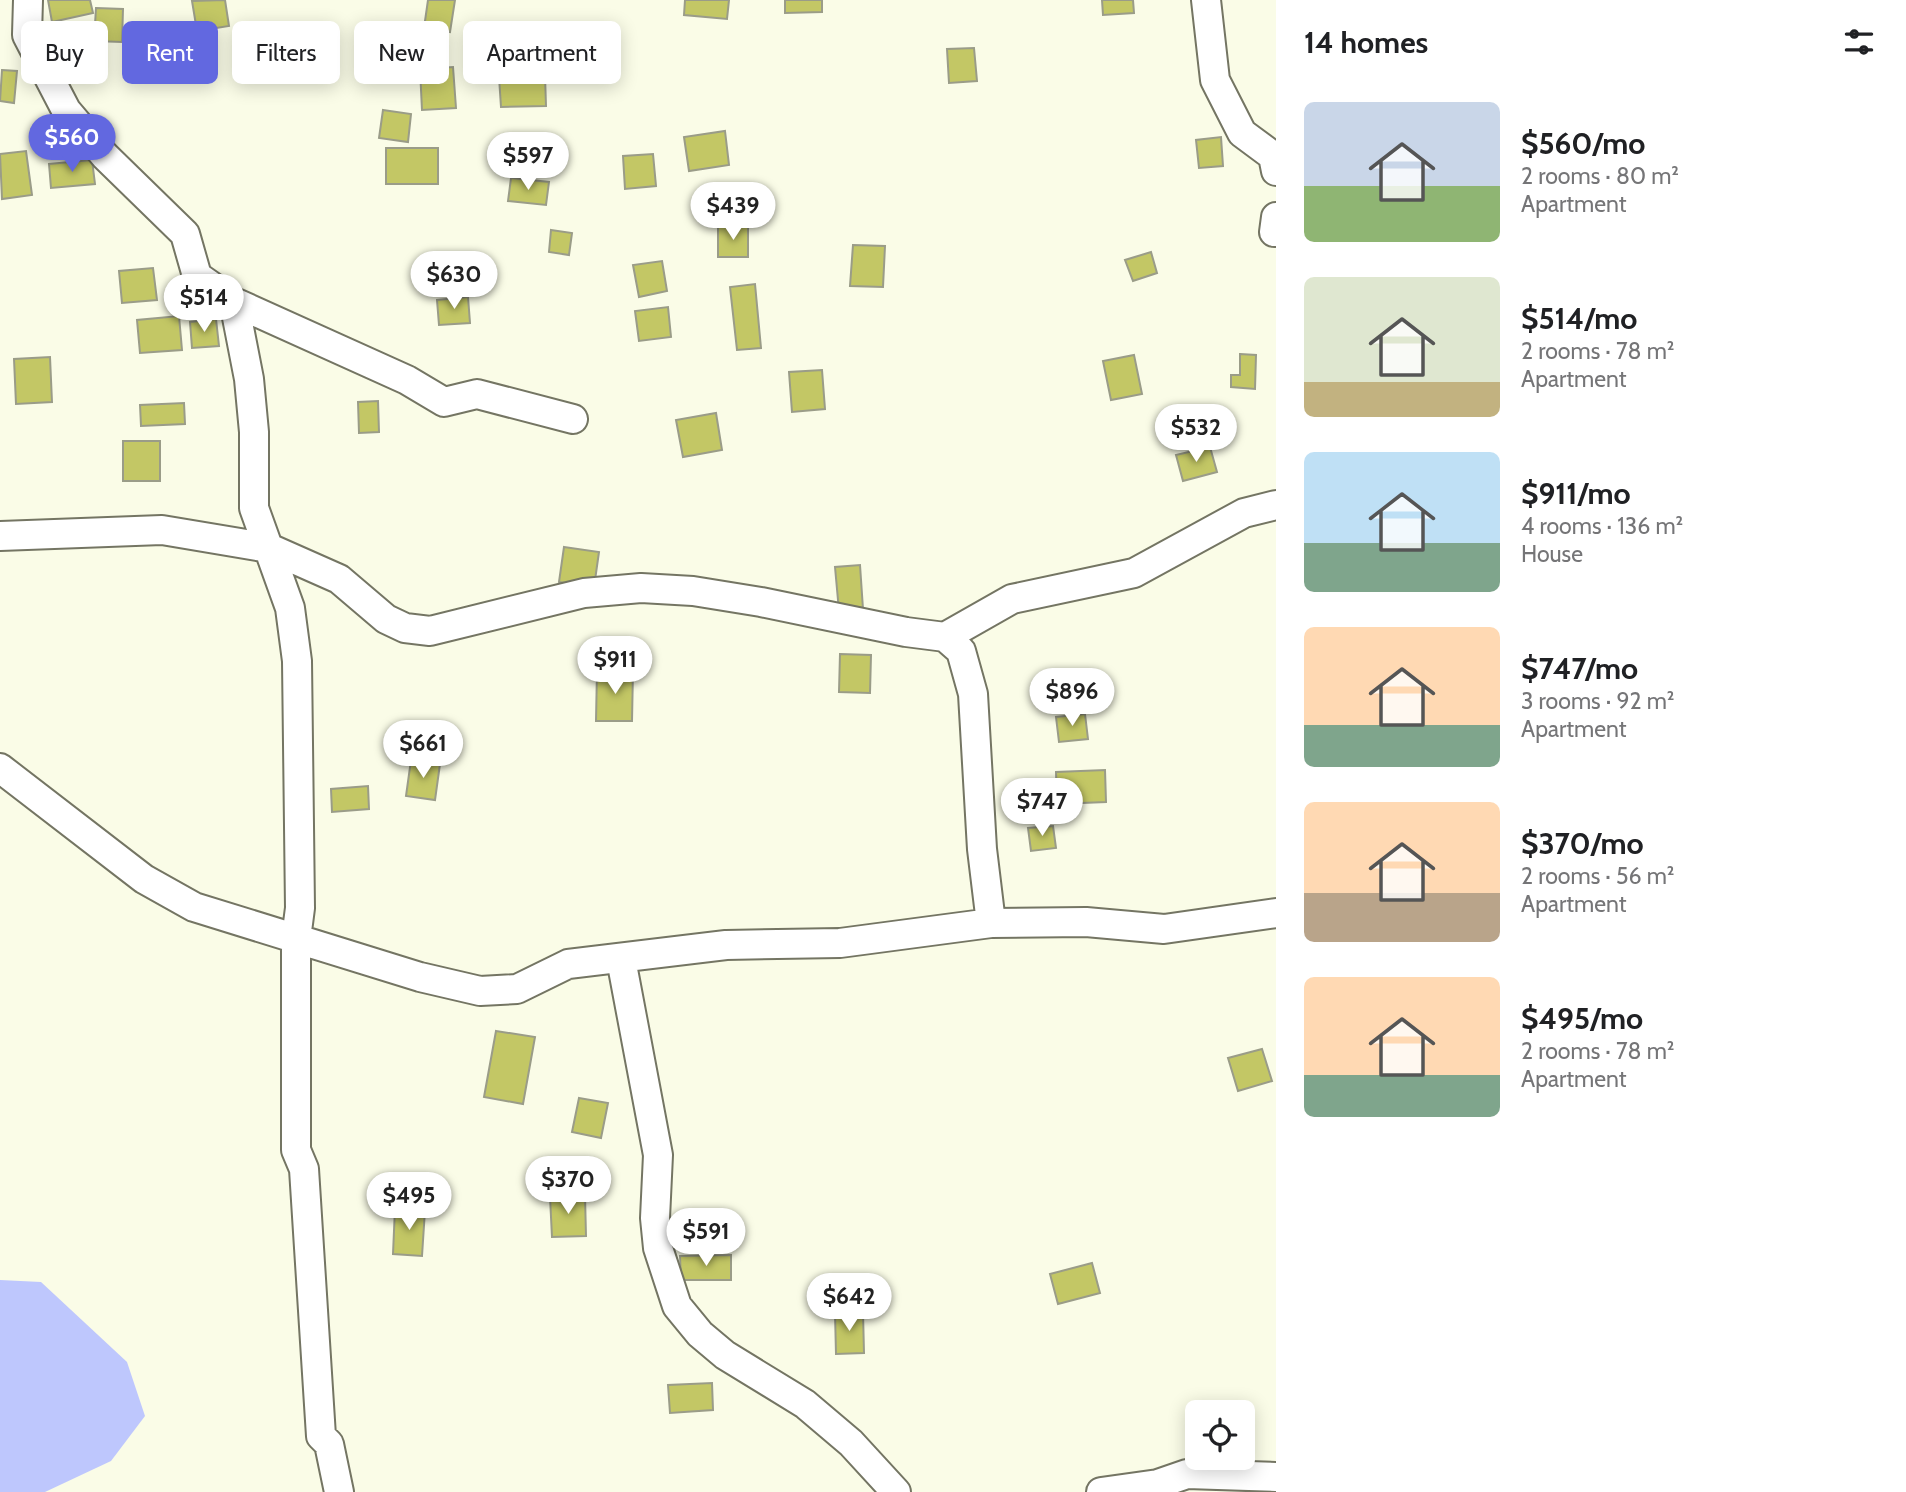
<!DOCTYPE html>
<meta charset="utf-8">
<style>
:root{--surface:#fff;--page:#f2f2f2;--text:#202124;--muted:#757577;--accent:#6268e0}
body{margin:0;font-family:Cabin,sans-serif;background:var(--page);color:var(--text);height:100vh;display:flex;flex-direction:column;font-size:26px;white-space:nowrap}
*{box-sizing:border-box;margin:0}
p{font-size:23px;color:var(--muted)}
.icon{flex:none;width:38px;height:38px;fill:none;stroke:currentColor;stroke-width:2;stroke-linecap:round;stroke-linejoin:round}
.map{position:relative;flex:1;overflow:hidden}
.sheet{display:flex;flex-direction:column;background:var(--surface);width:630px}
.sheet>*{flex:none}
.top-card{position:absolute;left:21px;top:21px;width:665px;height:63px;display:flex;gap:14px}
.tools{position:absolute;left:1185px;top:1400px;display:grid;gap:14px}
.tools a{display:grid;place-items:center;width:70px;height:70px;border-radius:10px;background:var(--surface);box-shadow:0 4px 18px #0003;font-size:35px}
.price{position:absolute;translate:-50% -60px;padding:0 16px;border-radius:24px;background:#fff;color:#222;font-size:23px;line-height:46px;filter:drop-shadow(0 2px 4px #0008)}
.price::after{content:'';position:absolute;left:50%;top:42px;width:21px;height:16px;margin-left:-10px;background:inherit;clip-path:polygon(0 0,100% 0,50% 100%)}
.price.active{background:var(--accent);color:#fff}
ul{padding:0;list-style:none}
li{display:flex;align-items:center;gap:21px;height:175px;padding:0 28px}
li span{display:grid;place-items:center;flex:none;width:196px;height:140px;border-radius:10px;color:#555}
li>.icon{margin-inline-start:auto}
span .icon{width:84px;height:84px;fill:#fffc;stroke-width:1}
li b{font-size:30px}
h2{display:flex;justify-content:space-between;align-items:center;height:84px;padding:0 28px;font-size:30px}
.tag{padding:0 24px;border-radius:10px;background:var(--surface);box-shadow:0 4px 18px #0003;font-size:24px;line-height:63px}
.tag.active{background:var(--accent);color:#fff}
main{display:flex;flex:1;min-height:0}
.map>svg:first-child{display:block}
.green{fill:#bec7fd}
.building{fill:#c3c765;stroke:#9a9c88;stroke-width:2}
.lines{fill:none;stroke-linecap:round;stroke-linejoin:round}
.minor-casing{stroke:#747563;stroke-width:32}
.minor{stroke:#fff;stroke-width:28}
</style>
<main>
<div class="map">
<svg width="1276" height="1492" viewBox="0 0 1276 1492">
<rect width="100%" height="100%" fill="#fafce7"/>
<path class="green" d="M0 1280 41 1282 127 1362 145 1416 111 1461 45 1492H0Z"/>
<path class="building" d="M48 0H90L93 13 52 22Z
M225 0 229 26 197 31 192 1Z
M428 0H455L450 32 424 28Z
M685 0H729L727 19 684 15Z
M785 0H822V12L785 13Z
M1102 0H1133L1134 13 1103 15Z
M96 8 123 9 122 42 94 41Z
M974 48 977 81 949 83 947 49Z
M453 67 456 108 422 110 420 69Z
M2 70 17 71 14 103 0 101Z
M545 75 546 106 501 107 499 77Z
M383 110 411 114 408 142 379 138Z
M725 131 729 165 689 171 684 137Z
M1221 137 1223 166 1199 168 1196 140Z
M386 148H438V184H386Z
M26 151 32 195 2 199 0 154Z
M653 154 656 186 625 189 623 156Z
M92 160 95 184 51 188 49 164Z
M511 178 549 182 546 205 508 201Z
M718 226H748V257H718Z
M551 230 572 233 569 255 549 252Z
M853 245 885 246 883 287 850 286Z
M1151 252 1157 273 1133 281 1125 260Z
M662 261 667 291 639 297 633 265Z
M153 268 157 300 122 303 119 271Z
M755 284 761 348 737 350 730 287Z
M468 297 470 323 439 325 437 300Z
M668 307 671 337 639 341 635 311Z
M179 316 182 350 140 353 137 320Z
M216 319 219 346 192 348 190 322Z
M1240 354 1256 355 1255 389 1231 387V375H1240Z
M1134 355 1142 394 1111 400 1103 361Z
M50 357 52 402 16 404 14 359Z
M822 370 825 409 792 412 789 372Z
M378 401 379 432 359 433 358 402Z
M184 403 185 424 141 426 140 405Z
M716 413 722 450 683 457 676 420Z
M123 441H160V481H123Z
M1210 447 1217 472 1183 481 1176 455Z
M564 547 599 552 594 587 559 582Z
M860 565 863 609 839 611 835 567Z
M840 654 871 655 870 693 839 692Z
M597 670H633L632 721H596Z
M1085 714 1088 739 1059 742 1056 717Z
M411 760 440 764 435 800 406 796Z
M1105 770 1106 802 1057 804 1056 772Z
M368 786 369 809 332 812 331 789Z
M1053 826 1056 848 1031 851 1028 828Z
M496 1031 535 1037 523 1104 484 1097Z
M1262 1049 1272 1081 1238 1091 1228 1058Z
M579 1098 608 1103 601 1138 572 1132Z
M585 1195 586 1236 552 1237 550 1197Z
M395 1208 425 1210 422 1256 393 1254Z
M731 1255V1280H681L680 1256Z
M1092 1263 1100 1293 1058 1304 1050 1274Z
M863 1312 864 1353 836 1354 835 1313Z
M712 1383 713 1410 670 1413 668 1385Z"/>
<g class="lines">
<defs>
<path id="minor" d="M28 0 27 35 66 110 105 156 185 234 197 276 234 302 407 380 444 402 477 394 573 419
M1206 0 1215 80 1242 133 1273 156 1276 171
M1274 232 1276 217
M234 302 249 379 254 432V508L290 608 297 661 300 908 296 939V1150L304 1169 321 1436 329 1444 339 1492
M0 536 162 530 269 548 339 579 386 619 405 628 430 631 584 593 641 588 693 591 761 602 906 632 945 637 961 651 973 694 982 849 991 923
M945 637 1012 599 1134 573 1244 513 1276 505
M0 768 144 879 194 907 420 977 480 991 517 989 568 964 726 945 840 943 991 923 1086 922 1164 929 1276 913
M621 959 658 1155 655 1218 658 1248 677 1306 700 1334 725 1355 805 1404 851 1443 896 1492
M1101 1492 1158 1484 1187 1474 1276 1477"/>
</defs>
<use href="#minor" class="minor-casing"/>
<use href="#minor" class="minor"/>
</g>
</svg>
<div class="tools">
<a><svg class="icon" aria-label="locate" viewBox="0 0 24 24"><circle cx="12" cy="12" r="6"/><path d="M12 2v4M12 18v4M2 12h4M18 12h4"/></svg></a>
</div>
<b class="price active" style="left:72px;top:174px">$560</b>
<b class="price" style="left:528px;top:192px">$597</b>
<b class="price" style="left:733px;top:242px">$439</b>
<b class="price" style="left:454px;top:311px">$630</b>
<b class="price" style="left:204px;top:334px">$514</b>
<b class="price" style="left:1196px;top:464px">$532</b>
<b class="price" style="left:615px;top:696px">$911</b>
<b class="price" style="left:1072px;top:728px">$896</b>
<b class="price" style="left:423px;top:780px">$661</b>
<b class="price" style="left:1042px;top:838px">$747</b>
<b class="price" style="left:568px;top:1216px">$370</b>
<b class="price" style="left:409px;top:1232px">$495</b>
<b class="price" style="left:706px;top:1268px">$591</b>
<b class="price" style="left:849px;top:1333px">$642</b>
<div class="top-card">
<a class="tag">Buy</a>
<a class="tag active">Rent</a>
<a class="tag">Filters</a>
<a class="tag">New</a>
<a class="tag">Apartment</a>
</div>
</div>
<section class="sheet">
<h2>14 homes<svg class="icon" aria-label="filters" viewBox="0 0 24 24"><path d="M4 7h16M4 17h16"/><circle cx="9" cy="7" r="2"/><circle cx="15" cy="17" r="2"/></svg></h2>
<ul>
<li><span style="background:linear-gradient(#c9d6e8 60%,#8fb573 0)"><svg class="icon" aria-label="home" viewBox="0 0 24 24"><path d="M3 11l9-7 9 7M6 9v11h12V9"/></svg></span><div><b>$560/mo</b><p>2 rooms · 80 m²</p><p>Apartment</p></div></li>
<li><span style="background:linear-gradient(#dfe7d0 75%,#c2b280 0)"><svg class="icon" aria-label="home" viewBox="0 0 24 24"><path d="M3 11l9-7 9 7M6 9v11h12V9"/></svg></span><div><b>$514/mo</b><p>2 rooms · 78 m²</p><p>Apartment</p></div></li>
<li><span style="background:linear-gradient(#bfe0f5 65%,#7fa58c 0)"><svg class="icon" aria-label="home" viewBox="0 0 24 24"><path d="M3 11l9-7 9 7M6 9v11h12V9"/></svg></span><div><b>$911/mo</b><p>4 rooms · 136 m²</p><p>House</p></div></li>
<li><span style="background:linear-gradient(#ffd9b3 70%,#7fa58c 0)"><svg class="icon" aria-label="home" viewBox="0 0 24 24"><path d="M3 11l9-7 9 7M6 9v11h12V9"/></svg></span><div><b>$747/mo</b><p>3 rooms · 92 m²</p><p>Apartment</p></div></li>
<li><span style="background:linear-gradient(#ffd9b3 65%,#b9a48a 0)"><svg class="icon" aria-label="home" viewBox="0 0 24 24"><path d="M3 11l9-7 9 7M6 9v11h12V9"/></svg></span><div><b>$370/mo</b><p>2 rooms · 56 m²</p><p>Apartment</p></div></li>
<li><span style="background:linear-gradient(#ffd9b3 70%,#7fa58c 0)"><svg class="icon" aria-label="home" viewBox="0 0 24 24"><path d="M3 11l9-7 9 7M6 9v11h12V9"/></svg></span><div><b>$495/mo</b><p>2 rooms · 78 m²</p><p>Apartment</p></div></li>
</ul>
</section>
</main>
